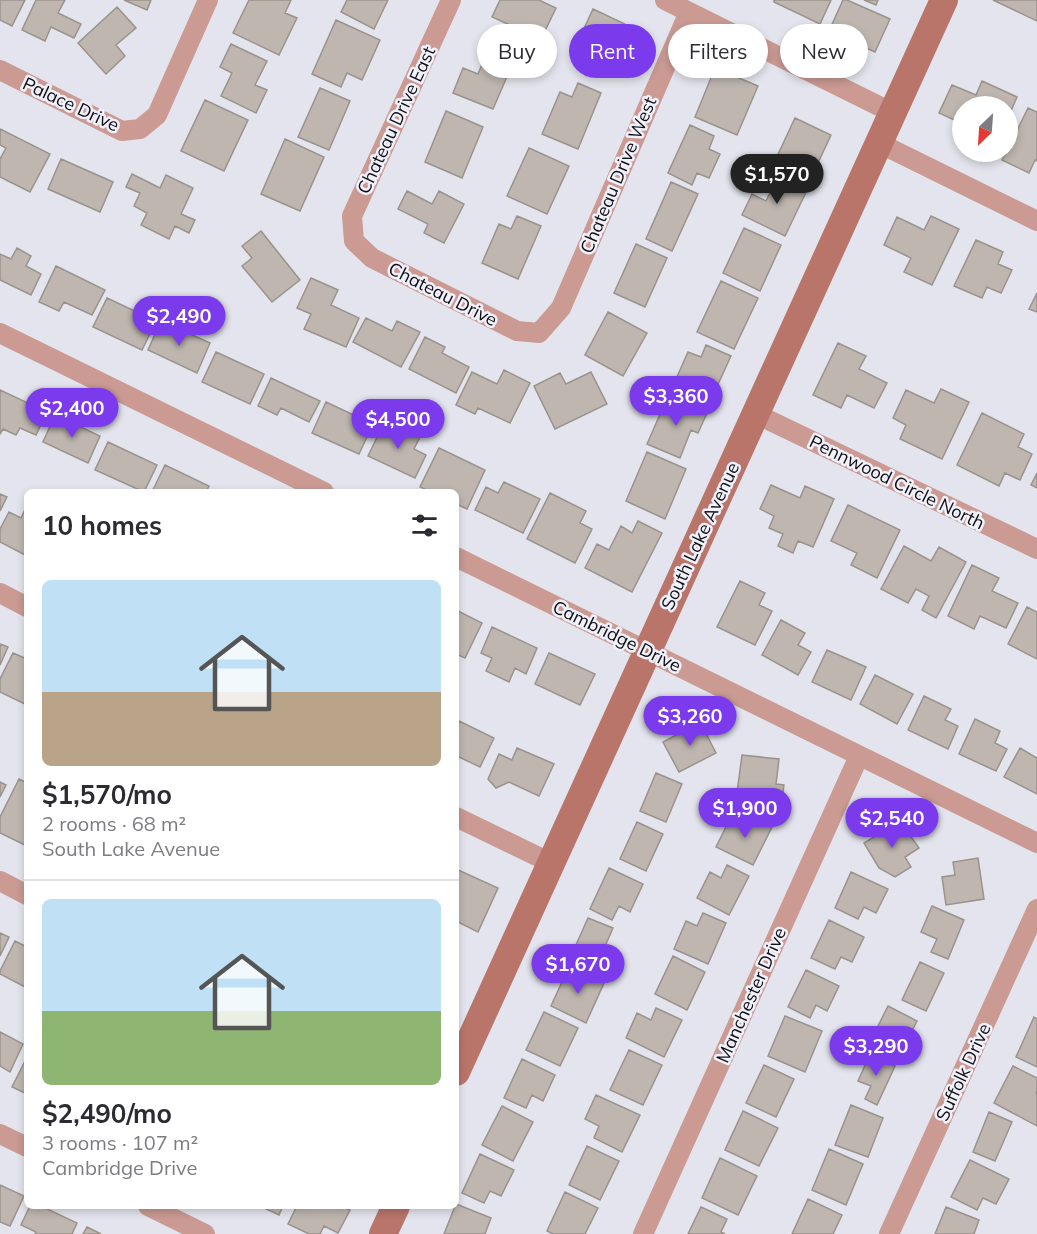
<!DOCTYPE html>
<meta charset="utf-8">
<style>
:root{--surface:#fff;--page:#f7f7f7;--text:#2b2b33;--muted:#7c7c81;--line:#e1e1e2;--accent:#7c3aed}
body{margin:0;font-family:Mulish,sans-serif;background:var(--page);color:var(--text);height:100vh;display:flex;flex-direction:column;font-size:22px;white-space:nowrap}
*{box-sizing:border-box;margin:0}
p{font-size:20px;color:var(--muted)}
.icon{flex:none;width:33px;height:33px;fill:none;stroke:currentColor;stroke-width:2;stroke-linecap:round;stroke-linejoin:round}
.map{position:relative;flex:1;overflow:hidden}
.side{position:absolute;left:24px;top:489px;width:435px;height:720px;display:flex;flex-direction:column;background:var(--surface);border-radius:9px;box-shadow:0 3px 9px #0003}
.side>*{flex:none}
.banner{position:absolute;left:477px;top:24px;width:470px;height:54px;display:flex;gap:12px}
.needle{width:39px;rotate:205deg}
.tools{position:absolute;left:952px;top:96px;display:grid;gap:12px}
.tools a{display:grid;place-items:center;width:66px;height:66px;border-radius:50%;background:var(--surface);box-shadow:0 3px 9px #0003;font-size:30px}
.price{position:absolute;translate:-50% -51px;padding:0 14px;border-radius:21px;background:var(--accent);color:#fff;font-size:20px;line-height:39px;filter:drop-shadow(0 2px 3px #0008)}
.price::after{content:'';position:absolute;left:50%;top:36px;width:18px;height:14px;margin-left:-9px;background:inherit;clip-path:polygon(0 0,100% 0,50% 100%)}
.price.current{background:#222;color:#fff}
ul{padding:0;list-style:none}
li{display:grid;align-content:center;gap:12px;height:318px;padding:0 18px}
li+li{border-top:2px solid var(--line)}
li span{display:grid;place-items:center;height:186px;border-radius:9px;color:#555}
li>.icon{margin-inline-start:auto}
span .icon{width:108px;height:108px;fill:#fffc;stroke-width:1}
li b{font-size:26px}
h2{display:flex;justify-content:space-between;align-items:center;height:72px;padding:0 18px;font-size:26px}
.tag{padding:0 21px;border-radius:27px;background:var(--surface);box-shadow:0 3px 9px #0003;font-size:21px;line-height:54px}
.tag.current{background:var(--accent);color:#fff}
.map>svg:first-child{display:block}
.building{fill:#beb6af;stroke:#9a938c;stroke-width:1.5}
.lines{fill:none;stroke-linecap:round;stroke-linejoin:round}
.street{stroke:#ca9a93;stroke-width:20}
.secondary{stroke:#ba756b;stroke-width:28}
.labels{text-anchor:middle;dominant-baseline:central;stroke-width:5;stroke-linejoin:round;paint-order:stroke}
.street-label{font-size:18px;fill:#0f0f12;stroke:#f0f1fb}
</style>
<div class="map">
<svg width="1037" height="1234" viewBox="0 0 1037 1234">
<rect width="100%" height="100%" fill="#e3e4ed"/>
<path class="building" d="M0 0H25L12 26 0 20Z
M36 0H65L58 13 81 24 74 38 51 27 45 41 22 30Z
M124 0H151L147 10Z
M249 0H291L285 13 297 18 279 55 233 33Z
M347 0H388L374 29 341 12Z
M500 0H539L556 8 541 39 492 17Z
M774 0H831L820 24 774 2Z
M843 0H847L890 19 875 52 829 31Z
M864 0H878L876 5Z
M993 0H1037V21Z
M117 7 136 28 116 45 125 56 106 74 78 43Z
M593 9 625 24 614 50 621 53 611 76 584 64 589 52 576 46Z
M336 20 380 40 362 80 347 73 341 87 312 74Z
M492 40 518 51 493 109 453 93 463 68 478 74Z
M231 44 267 61 255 85 267 90 256 113 221 96 232 73 220 67Z
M715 68 758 86 737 135 695 117Z
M982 81 1017 97 1008 118V106H963V124L939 113 952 85 976 95Z
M578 83 601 93 578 149 542 134 560 92 572 97Z
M320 88 350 101 329 150 298 137Z
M205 100 248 120 224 171 181 151Z
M1028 108 1037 112V161L1035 160 1029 173 1002 160 1007 152H1008V149Z
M446 111 483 127 462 178 425 162Z
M795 118 831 135 817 165 805 159 798 174 774 163Z
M690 125 714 136 709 149 720 154 709 178 697 173 692 185 668 173Z
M0 129 50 154 30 192 0 177V159L6 148 0 145Z
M285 139 324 157 300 211 261 194Z
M529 148 569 166 547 214 507 196Z
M61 159 113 182 100 212 48 189Z
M132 174 160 188 166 175 193 188 181 214 195 220 189 233 175 226 169 239 141 225 147 213 134 206 140 193 126 187Z
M779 174 808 188 785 236 742 215 752 194 766 201Z
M671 182 698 194 672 251 646 239Z
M407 191 432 204 439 191 464 204 444 243 424 233 428 224 398 209Z
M517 216 541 226 518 279 482 263 499 224 511 229Z
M931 216 959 229 932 285 904 272 911 258 884 245 897 217 924 230Z
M744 228 781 245 760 291 723 273Z
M261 231 300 280 272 302 242 266 252 258 242 246Z
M976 240 1003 252 998 264 1012 270 1001 293 987 287 982 298 954 286Z
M636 244 667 258 645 307 614 293Z
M17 248 31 256 26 266 41 274 31 295 0 280V254L11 259Z
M56 266 105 290 92 315 64 302 59 311 39 302Z
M311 278 338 290 331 305 359 318 346 347 304 329 311 314 297 308Z
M721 281 758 298 734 349 697 332Z
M1037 293V312L1029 309Z
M107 298 156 321 142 350 93 327Z
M608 312 647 333 623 376 585 355Z
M366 318 392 331 397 321 420 332 401 367 353 342Z
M161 321 210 343 197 373 148 350Z
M425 337 445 347 442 353 469 367 456 393 409 369Z
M838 343 866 356 859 369 887 383 874 408 847 395 841 408 813 395Z
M706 345 731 356 709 404 672 388 688 352 701 357Z
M216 352 264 374 250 404 202 382Z
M504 370 530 383 510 423 478 408 475 414 456 405 472 372 497 384Z
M591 372 607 404 555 429 534 386 560 373 566 384Z
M271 378 320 401 309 422 281 408 277 415 258 406Z
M941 389 969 402 942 459 900 439 906 425 893 418 906 390 934 403Z
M0 390 47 412 36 435 20 428 16 435 3 429 0 434Z
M668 396 707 413 698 433 691 430 680 458 647 444Z
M326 402 373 424 359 454 312 433Z
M982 413 1024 434 1018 447 1032 454 1020 480 1005 473 999 486 957 465Z
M55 415 100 436 88 463 43 442Z
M385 421 420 437 414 449 426 455 415 478 368 456Z
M108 442 157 465 144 492 95 470Z
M439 448 485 470 467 509 456 504V492H431L420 487Z
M647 452 686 469 665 519 626 501Z
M165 465 209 486 206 492H152Z
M1037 473V488L1031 485Z
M504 482 540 499 523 533 475 510 486 487 498 493Z
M771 485 800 498 805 486 834 499 813 547 798 541 793 553 778 546 783 534 769 528 774 516 760 509Z
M550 493 586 511 580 523 592 529 575 563 527 539Z
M0 494 7 497 0 511Z
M27 505V556L0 542V529L9 512 21 518Z
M848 505 900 530 877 578 851 565 857 553 831 541Z
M638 521 662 533 632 592 585 568 597 544 609 550 621 526 632 533Z
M904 546 931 561 939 547 966 562 936 618 922 610 929 596 916 589 908 603 881 589Z
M972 565 999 578 992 591 1018 603 1006 628 980 616 974 629 948 616Z
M740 581 765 593 759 605 772 611 755 645 717 627Z
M1027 607 1037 612V659L1008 644Z
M456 610 482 623 465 658 456 654Z
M781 620 805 633 798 645 811 652 798 675 762 655Z
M492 627 537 648 526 674 515 668 509 682 486 671 492 658 481 653Z
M0 644 8 647 0 665Z
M827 650 866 667 851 700 812 682Z
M13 653 27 659V705L0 692V679Z
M549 653 595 674 580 705 535 684Z
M875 675 913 694 897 724 860 704Z
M924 696 951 709 945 720 958 726 948 749 908 730Z
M975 719 1000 731 995 743 1007 749 996 771 959 754Z
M459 721 494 738 480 767 457 756 456 758V727Z
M700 722 716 753 679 772 663 742Z
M517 748 554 764 539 796 509 782 496 788 488 779 499 754 512 760Z
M1020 748 1037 758V794L1004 777Z
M742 755 779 759 776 784 784 785 781 805 736 800Z
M656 773 682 784 666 822 640 811Z
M19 779 27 783V846L0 833V817Z
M0 782 6 785 0 797Z
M748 814 772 827 753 865 716 847 729 821 741 827Z
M900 821 919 848 905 857 911 867 895 877 879 868 864 843Z
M637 822 663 834 646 871 620 859Z
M978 858 984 899 946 905 942 877 955 875 953 862Z
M727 865 749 876 729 915 697 898 710 872 721 878Z
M609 868 643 884 630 912 619 906 612 920 590 909Z
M456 869 498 888 478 932 456 921Z
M851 872 888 889 876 913 864 907 858 919 835 908Z
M932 906 964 920 948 959 931 952 937 939 921 932Z
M703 913 726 923 708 964 674 949 686 921 697 926Z
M588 918 613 928 596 967 571 956Z
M829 920 864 937 852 962 841 957 835 969 811 958Z
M0 933 9 937 0 956Z
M15 941 27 947V988L0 974V971Z
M673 956 705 972 687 1010 655 994Z
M920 962 944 973 926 1011 902 1000Z
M569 967 604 983 586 1023 551 1006Z
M806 970 839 986 827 1011 816 1005 810 1018 788 1007Z
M888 1006 917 1021 898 1058 869 1044Z
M656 1008 682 1020 664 1057 626 1038 637 1013 651 1020Z
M544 1012 578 1028 560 1066 526 1050Z
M785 1016 822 1031 805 1072 768 1056Z
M1034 1017 1037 1019V1067L1016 1057Z
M0 1032 23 1044 10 1072 0 1066Z
M629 1050 662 1065 643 1105 610 1090Z
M870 1054 895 1066 877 1105 865 1099 871 1086 858 1081Z
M27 1057V1094L12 1087Z
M522 1059 555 1075 543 1101 532 1095 526 1108 504 1098Z
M764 1065 794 1079 776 1117 746 1103Z
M1013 1066 1037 1078V1091L1036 1093 1037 1094V1126L994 1103Z
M596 1095 640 1115 622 1152 594 1138 599 1126 585 1119Z
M851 1105 883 1118 868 1157 835 1145Z
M502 1106 533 1122 513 1161 482 1145Z
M743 1111 778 1128 759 1166 725 1150Z
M989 1112 1012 1122 995 1161 973 1152Z
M587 1146 619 1161 600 1200 569 1185Z
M829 1149 863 1164 846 1205 812 1190Z
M480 1154 514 1170 501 1196 490 1191 484 1203 462 1193Z
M720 1158 757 1176 738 1215 702 1198Z
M970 1160 1009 1179 996 1204 983 1198 977 1210 951 1197Z
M0 1185 24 1196 10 1226 0 1222Z
M565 1192 598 1208 585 1234H553L547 1231Z
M808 1199 842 1215 833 1234H792Z
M456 1204 491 1218 485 1234H444Z
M30 1206H41L77 1223 72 1234H35L36 1232 21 1225Z
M260 1206H283L279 1215Z
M297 1206H342L350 1210 338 1233 324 1226 320 1234H309L288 1224Z
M701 1207 727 1219 721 1232 725 1234H688Z
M946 1207 979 1220 974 1234H935Z
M87 1227 101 1234H83Z"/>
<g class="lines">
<path class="street" d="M451 0 352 216 354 241 372 258 517 331 539 333 561 308 689 12
M665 0 893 113
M0 70 122 131 140 129 157 115 208 0
M879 143 1037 221
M0 333 324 492
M756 414 1037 549
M456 557 1037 843
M0 593 27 607
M456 817 551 863
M0 881 27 895
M0 1134 27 1147
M148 1206 205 1234
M643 1234 859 756
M889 1234 1037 909"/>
<path class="secondary" d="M456 1072 944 0
M383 1234 396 1206"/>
</g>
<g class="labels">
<g class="street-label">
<text transform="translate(71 104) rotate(25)">Palace Drive</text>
<text transform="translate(396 120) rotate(-65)">Chateau Drive East</text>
<text transform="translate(618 175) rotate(-67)">Chateau Drive West</text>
<text transform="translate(443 294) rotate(27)">Chateau Drive</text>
<text transform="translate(897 482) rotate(26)">Pennwood Circle North</text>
<text transform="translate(700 536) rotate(-65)">South Lake Avenue</text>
<text transform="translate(617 636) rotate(26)">Cambridge Drive</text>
<text transform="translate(751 995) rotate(-66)">Manchester Drive</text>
<text transform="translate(963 1072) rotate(-65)">Suffolk Drive</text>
</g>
</g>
</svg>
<div class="tools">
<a><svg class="needle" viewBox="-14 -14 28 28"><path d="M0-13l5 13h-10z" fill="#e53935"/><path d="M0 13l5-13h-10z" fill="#7c7c81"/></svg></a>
</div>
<b class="price current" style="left:777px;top:205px">$1,570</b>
<b class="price" style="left:179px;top:347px">$2,490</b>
<b class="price" style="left:676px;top:427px">$3,360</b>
<b class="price" style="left:72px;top:439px">$2,400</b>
<b class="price" style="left:398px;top:450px">$4,500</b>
<b class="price" style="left:690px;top:747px">$3,260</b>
<b class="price" style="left:745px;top:839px">$1,900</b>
<b class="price" style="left:892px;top:849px">$2,540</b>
<b class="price" style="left:578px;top:995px">$1,670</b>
<b class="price" style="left:876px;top:1077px">$3,290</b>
<div class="banner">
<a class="tag">Buy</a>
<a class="tag current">Rent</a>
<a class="tag">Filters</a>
<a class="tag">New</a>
</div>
<section class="side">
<h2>10 homes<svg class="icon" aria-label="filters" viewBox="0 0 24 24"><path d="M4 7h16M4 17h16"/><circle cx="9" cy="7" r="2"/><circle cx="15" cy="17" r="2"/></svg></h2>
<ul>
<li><span style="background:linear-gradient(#bfe0f5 60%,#b9a48a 0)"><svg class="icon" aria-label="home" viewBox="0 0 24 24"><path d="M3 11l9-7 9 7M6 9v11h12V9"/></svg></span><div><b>$1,570/mo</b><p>2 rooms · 68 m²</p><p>South Lake Avenue</p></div></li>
<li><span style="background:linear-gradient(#bfe0f5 60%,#8fb573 0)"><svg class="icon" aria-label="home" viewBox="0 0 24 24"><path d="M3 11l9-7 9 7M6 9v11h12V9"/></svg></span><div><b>$2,490/mo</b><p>3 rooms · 107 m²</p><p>Cambridge Drive</p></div></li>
</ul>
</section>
</div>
